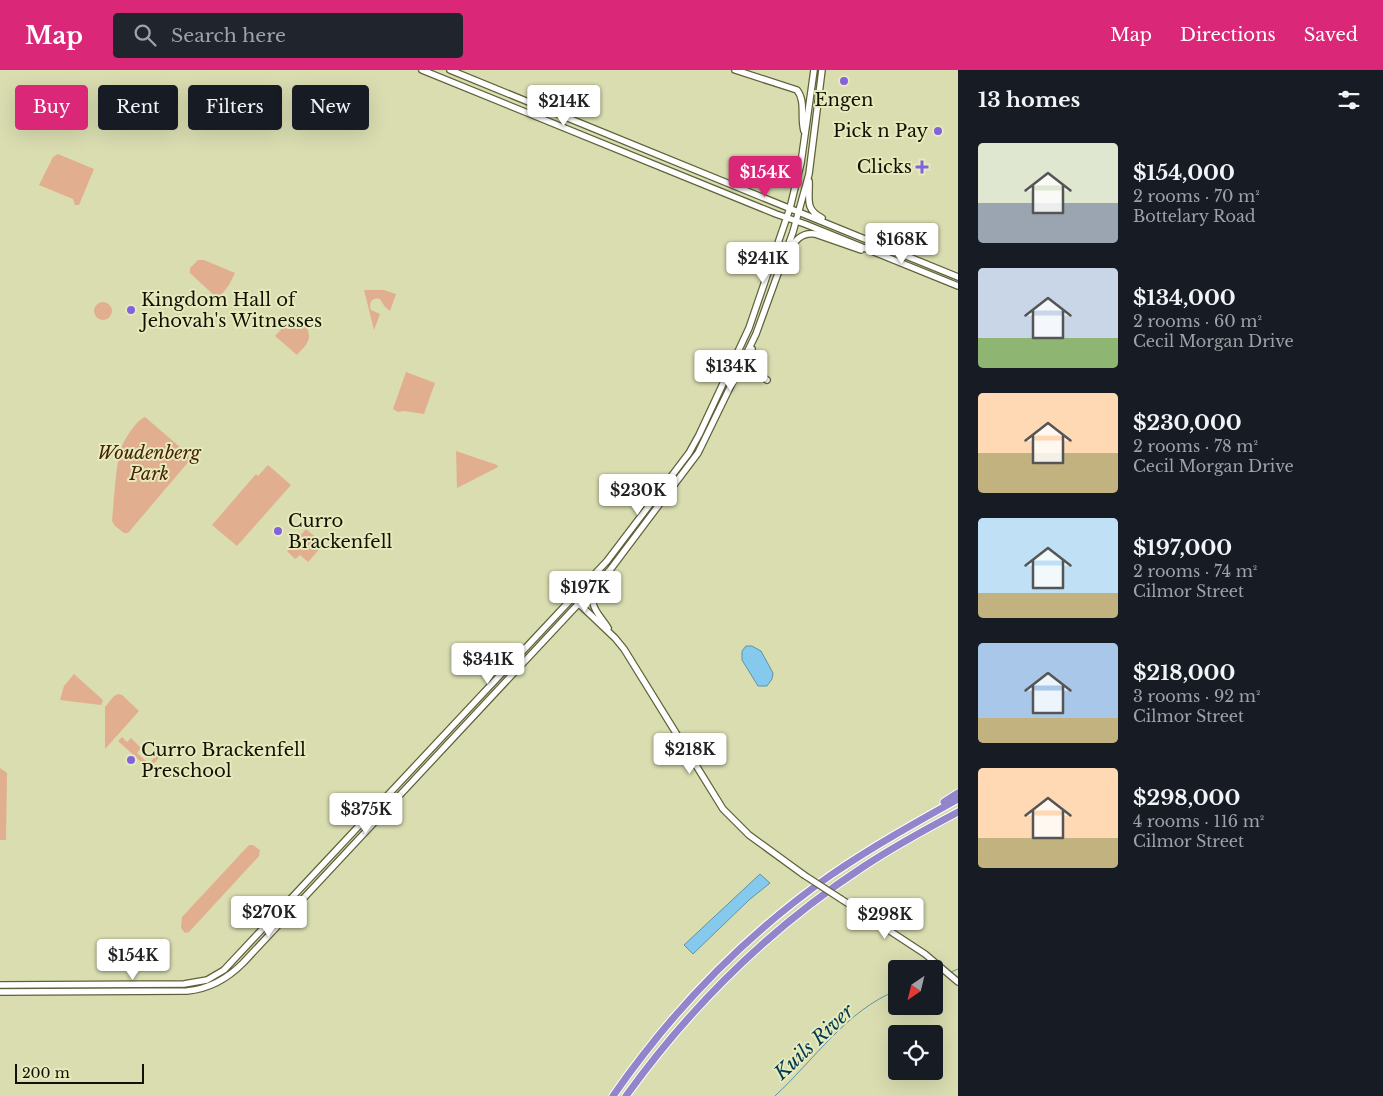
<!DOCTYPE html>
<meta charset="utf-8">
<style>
:root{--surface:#171b24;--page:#20242c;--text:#f1f3f6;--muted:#9ea1a6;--accent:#db2777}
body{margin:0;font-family:"Libre Baskerville",serif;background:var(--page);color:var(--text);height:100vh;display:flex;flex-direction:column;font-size:19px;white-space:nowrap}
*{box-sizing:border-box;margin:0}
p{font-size:16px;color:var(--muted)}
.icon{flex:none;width:28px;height:28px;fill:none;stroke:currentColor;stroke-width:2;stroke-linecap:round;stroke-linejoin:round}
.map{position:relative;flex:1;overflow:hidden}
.details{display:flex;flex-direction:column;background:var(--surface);width:425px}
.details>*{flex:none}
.guide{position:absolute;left:15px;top:15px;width:475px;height:45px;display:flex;gap:10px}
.needle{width:32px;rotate:215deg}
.controls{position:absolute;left:888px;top:890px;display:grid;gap:10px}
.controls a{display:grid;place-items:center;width:55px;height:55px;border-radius:5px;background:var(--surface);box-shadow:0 5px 20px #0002;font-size:25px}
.scale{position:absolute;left:15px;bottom:12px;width:129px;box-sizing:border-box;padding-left:5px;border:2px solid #111203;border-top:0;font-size:14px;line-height:18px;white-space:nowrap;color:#111203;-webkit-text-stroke:4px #e6eabc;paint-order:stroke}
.price{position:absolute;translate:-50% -42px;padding:0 11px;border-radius:5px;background:#fff;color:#222;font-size:16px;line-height:32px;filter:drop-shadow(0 1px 2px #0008)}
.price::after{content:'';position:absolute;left:50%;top:30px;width:15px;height:11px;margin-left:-8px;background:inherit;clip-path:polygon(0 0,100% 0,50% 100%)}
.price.current{background:var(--accent);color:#fff}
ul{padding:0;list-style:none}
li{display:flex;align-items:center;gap:15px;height:125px;padding:0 20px}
li span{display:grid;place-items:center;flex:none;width:140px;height:100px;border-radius:5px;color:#555}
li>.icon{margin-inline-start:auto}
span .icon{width:60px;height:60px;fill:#fffc;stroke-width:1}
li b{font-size:21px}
h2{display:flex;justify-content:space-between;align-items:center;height:60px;padding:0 20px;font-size:21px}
.chip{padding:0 18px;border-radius:5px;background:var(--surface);box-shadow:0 5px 20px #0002;font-size:18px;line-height:45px}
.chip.current{background:var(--accent);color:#fff}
header{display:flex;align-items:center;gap:30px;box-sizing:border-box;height:70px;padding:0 25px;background:var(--accent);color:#fff}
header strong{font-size:24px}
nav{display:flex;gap:28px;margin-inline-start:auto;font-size:18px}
.search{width:350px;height:45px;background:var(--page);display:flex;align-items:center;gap:12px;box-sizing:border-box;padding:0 18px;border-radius:5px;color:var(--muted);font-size:19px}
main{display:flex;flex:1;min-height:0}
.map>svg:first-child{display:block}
.green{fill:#e1ae8f}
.water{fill:#85c9ed;stroke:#6292a7}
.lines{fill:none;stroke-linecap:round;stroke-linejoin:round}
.stream{stroke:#6292a7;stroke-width:1}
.secondary-casing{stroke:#5f6239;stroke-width:8}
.highway-casing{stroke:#fff;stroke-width:9}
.secondary{stroke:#fff;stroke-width:5.5}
.highway{stroke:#9385cb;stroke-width:7}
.secondary-bridge-casing{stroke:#5f6239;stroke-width:8;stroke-linecap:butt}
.secondary-bridge{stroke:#fff;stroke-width:5.5}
.poi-dot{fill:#8362dd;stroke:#e6eabc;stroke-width:2}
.labels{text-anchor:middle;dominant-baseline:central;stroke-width:4;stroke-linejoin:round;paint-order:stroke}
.poi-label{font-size:18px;fill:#111203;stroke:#e6eabc;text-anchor:start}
.park-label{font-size:18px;font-style:italic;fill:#492307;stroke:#e6eabc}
.water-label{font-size:19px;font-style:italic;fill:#003a52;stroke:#e6eabc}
</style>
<header>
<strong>Map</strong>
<div class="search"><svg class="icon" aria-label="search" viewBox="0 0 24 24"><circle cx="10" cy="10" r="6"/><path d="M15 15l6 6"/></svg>Search here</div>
<nav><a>Map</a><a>Directions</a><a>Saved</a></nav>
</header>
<main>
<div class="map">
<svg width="958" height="1026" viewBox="0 0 958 1026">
<rect width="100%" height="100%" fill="#d9ddb0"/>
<path class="green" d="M58 84 94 99 79 135H75L73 129 39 115 53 87Z
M198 190H204L235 203 229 215 218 229 190 203V198Z
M364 220H384L396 224 390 241 385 237 380 229C373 227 368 232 371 240L380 244 374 260Z
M94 241a9 9 0 1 1 18 0a9 9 0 1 1-18 0Z
M296 245C304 249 313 264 307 273 305 277 300 281 297 285L275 266 293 246Z
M406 302 435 313 424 344 404 341 398 342 393 339Z
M145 347 188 384 190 390 128 463H124L115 456 112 451C114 430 115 406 119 385 121 374 135 351 145 347Z
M456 381 497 395 498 397 457 418Z
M268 395 291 415 237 476 212 455 256 404 258 406Z
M306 459 324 474 308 492 300 485 295 489 287 481Z
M74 604 103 630 101 635 60 630 64 616Z
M118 624 122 625 139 641 105 679V637L114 626Z
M122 667 127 672 131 668 141 678 137 683 149 694 161 679 164 682 149 699 118 671Z
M0 698 7 703 6 770H0Z
M249 775H253L260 780 259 786 189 862 185 863 181 858 182 847Z"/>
<path class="water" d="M746 576H752L761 581 773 603 772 609 767 616H758L742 590V581Z
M760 804 770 813 749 830 693 884 684 875Z"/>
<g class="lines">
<path class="stream" d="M951 902 958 899
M934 907 945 904
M775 1026C812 992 848 939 896 921"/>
<defs>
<path id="secondary" d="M422 0 776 144 805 154 958 216
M450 0 958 207
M735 0 797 20C806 31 800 48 804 61
M809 111C810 128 804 139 822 148
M788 184C794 171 801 162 815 164L861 180
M752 279C745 295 755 302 767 310
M600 515C585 534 597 541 608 558
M576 531 615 568 624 579 723 739 749 765 804 805
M841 829 925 884 958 912
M0 915 184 914 207 910 224 900 607 491 689 383 699 365 749 258 790 138 801 93 814 0
M0 922 187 921C210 919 227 909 243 893L610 500 698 383 756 264 793 162 809 104 822 0"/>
<path id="highway" d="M944 732 958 723
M613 1026C672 941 745 865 831 805 872 777 915 753 958 729
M626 1026C691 936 770 858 863 797 893 777 926 759 958 742"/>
</defs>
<use href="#secondary" class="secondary-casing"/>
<use href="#highway" class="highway-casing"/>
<use href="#secondary" class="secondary"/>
<use href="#highway" class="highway"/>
<defs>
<path id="secondary-bridge" d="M804 805 841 829"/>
</defs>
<use href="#secondary-bridge" class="secondary-bridge-casing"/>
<use href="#secondary-bridge" class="secondary-bridge"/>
</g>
<g class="poi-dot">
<circle cx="844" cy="11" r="5"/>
<circle cx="938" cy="61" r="5"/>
<path d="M919.5 89.5h5v5h5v5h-5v5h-5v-5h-5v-5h5z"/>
<circle cx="131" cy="240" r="5"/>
<circle cx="278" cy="461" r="5"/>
<circle cx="131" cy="690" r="5"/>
</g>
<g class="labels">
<g class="poi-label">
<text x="844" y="30" text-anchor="middle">Engen</text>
<text x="928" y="61" text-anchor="end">Pick n Pay</text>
<text x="912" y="97" text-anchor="end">Clicks</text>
<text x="141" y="230">Kingdom Hall of<tspan x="141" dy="21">Jehovah's Witnesses</tspan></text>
<text x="288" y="451">Curro<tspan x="288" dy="21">Brackenfell</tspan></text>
<text x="141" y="680">Curro Brackenfell<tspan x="141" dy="21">Preschool</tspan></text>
</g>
<g class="park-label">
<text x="149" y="383">Woudenberg<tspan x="149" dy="21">Park</tspan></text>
</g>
<g class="water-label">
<text transform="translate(814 972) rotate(-43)">Kuils River</text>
</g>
</g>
</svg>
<div class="controls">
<a><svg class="needle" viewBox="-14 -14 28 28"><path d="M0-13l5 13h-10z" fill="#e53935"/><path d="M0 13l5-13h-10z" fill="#9ea1a6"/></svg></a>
<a><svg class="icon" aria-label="locate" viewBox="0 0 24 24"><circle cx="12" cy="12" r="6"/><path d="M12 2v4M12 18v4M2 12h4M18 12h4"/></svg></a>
</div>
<div class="scale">200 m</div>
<b class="price" style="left:564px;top:57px">$214K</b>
<b class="price current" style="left:765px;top:128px">$154K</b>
<b class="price" style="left:902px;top:195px">$168K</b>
<b class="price" style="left:763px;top:214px">$241K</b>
<b class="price" style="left:731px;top:322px">$134K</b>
<b class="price" style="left:638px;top:446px">$230K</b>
<b class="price" style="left:585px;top:543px">$197K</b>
<b class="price" style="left:488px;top:615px">$341K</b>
<b class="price" style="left:690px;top:705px">$218K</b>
<b class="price" style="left:366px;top:765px">$375K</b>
<b class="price" style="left:269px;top:868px">$270K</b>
<b class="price" style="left:885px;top:870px">$298K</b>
<b class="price" style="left:133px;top:911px">$154K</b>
<div class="guide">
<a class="chip current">Buy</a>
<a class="chip">Rent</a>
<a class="chip">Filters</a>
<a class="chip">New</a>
</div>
</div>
<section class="details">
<h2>13 homes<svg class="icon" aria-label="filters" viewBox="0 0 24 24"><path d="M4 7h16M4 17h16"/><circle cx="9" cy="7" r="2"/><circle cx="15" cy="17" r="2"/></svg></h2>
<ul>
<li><span style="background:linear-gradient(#dfe7d0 60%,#9aa5b1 0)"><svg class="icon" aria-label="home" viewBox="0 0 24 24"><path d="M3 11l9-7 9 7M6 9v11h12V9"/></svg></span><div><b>$154,000</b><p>2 rooms · 70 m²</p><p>Bottelary Road</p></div></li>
<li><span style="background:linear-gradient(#c9d6e8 70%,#8fb573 0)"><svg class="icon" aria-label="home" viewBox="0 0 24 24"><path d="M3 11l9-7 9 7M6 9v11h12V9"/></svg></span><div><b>$134,000</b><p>2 rooms · 60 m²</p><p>Cecil Morgan Drive</p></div></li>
<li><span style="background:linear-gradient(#ffd9b3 60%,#c2b280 0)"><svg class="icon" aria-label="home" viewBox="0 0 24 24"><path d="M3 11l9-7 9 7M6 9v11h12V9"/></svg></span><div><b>$230,000</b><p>2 rooms · 78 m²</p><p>Cecil Morgan Drive</p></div></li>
<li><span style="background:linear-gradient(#bfe0f5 75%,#c2b280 0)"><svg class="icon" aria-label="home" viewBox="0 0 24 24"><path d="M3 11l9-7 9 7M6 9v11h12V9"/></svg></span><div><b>$197,000</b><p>2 rooms · 74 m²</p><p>Cilmor Street</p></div></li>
<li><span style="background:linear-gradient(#a9c7e8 75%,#c2b280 0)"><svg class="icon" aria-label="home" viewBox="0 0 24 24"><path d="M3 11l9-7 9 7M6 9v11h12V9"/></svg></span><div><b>$218,000</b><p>3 rooms · 92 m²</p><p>Cilmor Street</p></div></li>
<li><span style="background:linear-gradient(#ffd9b3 70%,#c2b280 0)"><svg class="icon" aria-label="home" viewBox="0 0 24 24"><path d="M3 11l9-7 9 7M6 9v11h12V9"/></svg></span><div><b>$298,000</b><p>4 rooms · 116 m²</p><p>Cilmor Street</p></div></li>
</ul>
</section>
</main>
